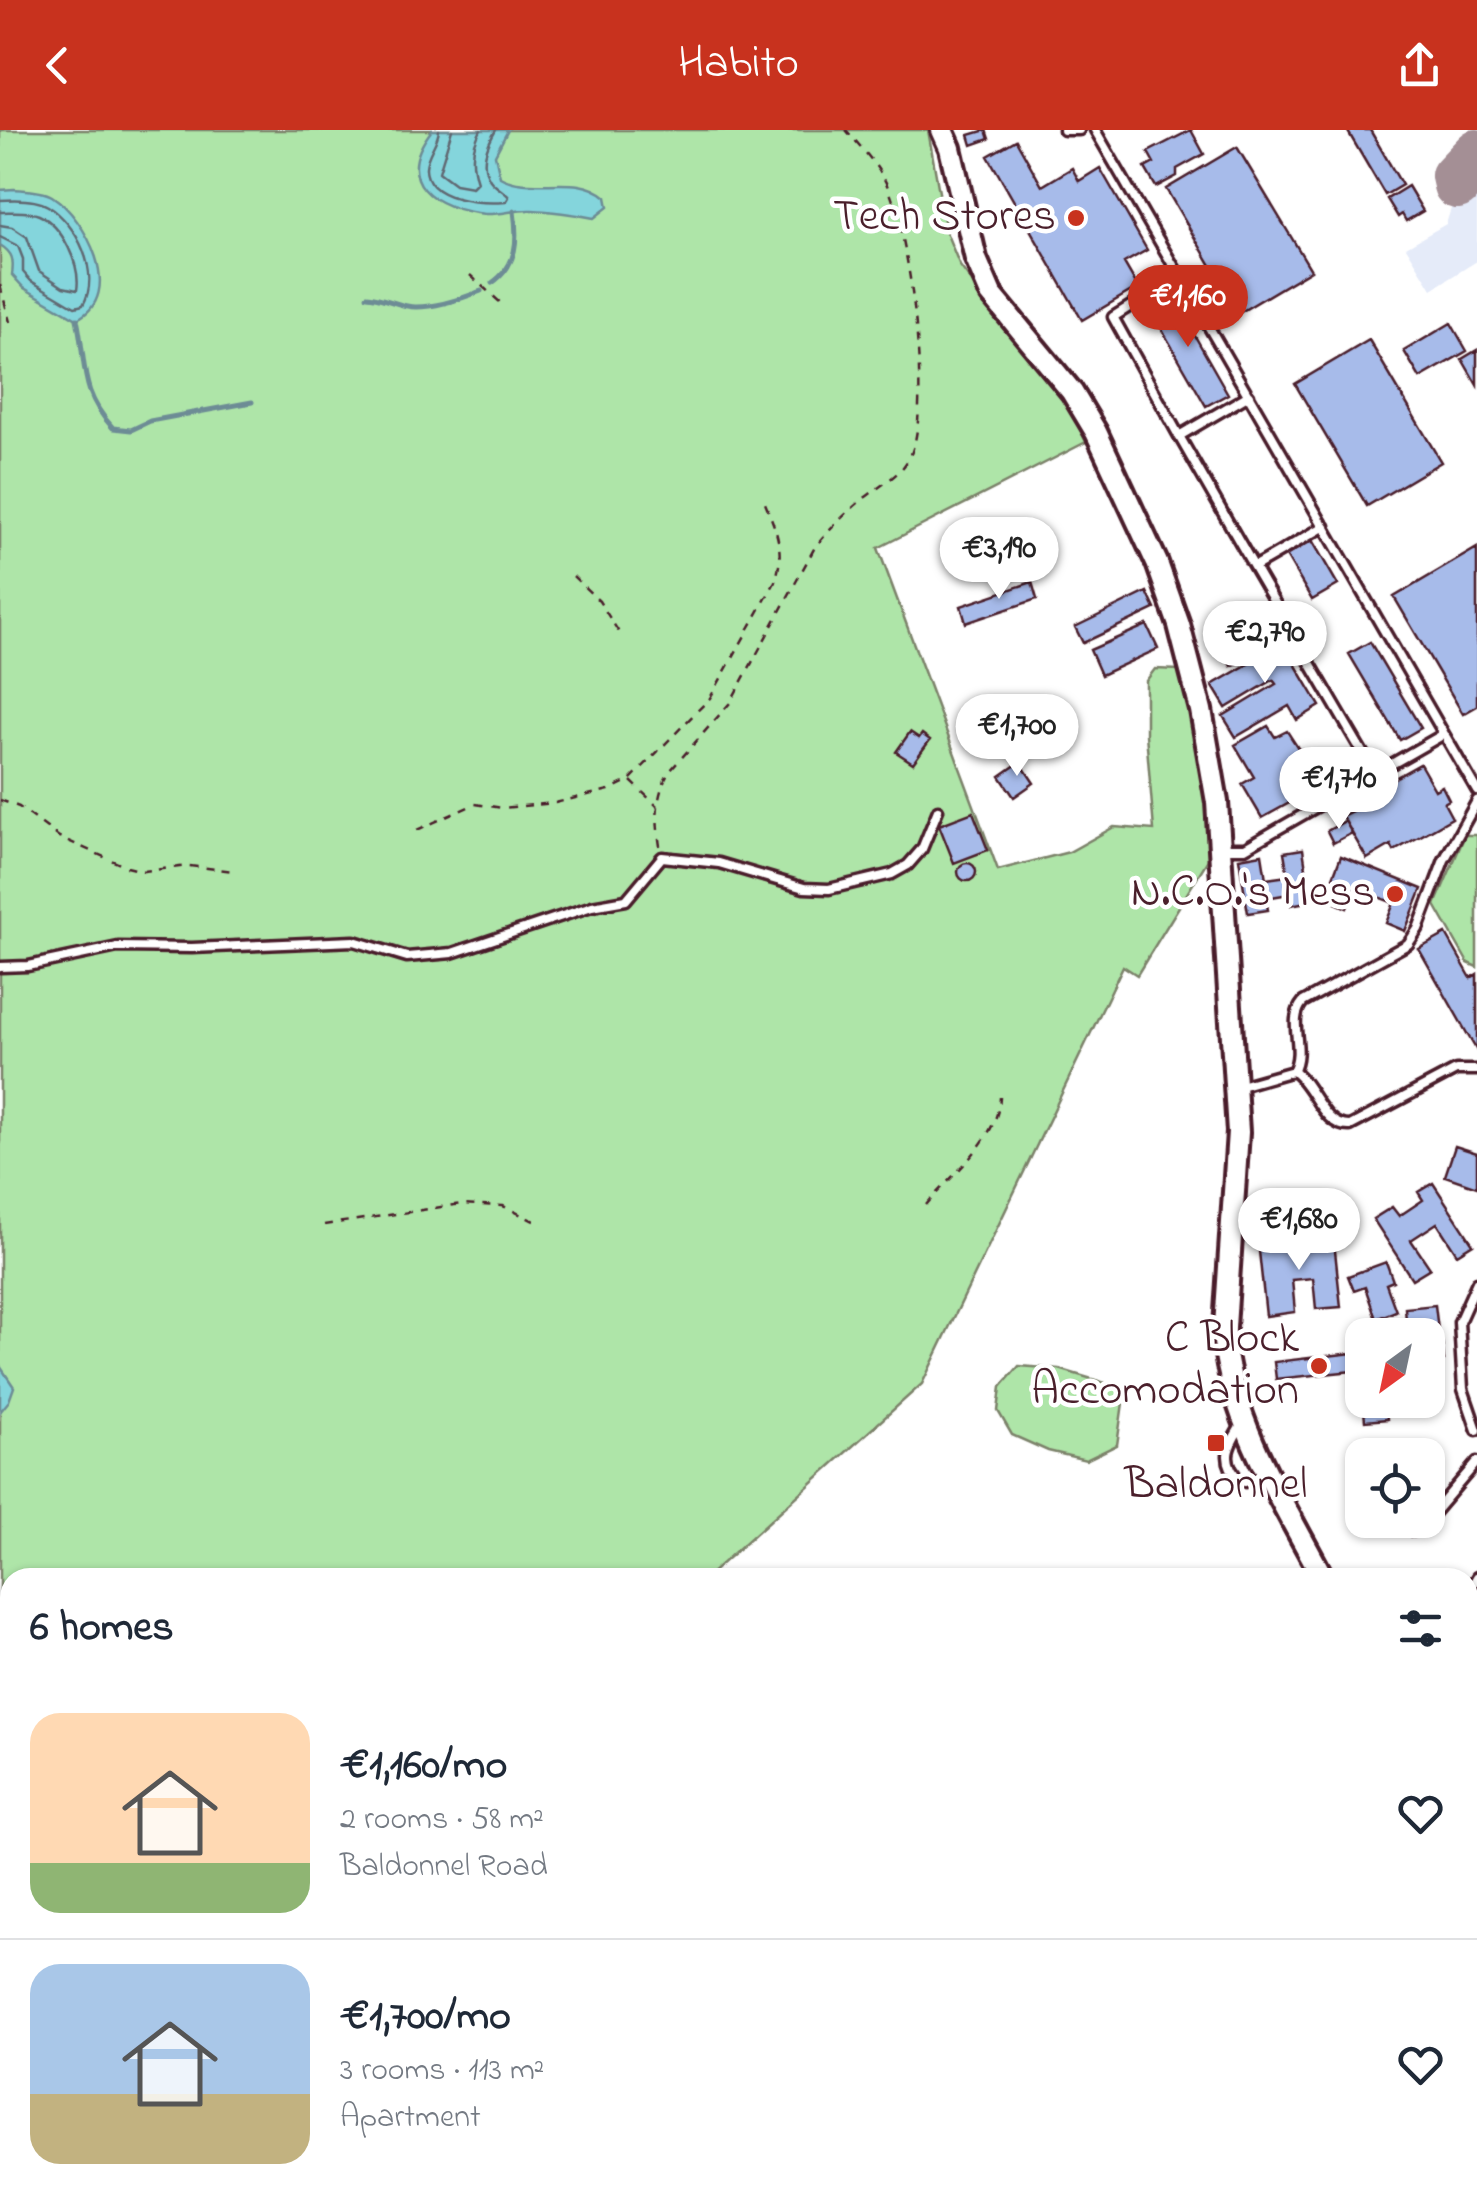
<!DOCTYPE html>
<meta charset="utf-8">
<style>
:root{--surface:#fff;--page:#f6f6f7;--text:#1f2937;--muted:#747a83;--line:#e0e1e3;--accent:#c8321e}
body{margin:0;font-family:"Indie Flower",sans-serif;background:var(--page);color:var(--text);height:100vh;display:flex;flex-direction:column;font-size:38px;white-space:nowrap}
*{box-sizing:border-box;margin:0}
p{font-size:32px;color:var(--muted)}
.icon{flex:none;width:55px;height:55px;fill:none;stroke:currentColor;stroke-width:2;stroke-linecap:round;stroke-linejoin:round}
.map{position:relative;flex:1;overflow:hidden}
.details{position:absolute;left:0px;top:1438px;width:1478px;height:642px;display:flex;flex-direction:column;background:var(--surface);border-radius:30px 30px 0 0;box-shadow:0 2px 8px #0004}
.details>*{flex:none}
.needle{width:65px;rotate:213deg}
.tools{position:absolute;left:1345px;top:1188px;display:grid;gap:20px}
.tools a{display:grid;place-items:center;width:100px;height:100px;border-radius:20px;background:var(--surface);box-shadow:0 2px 8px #0004;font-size:50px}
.price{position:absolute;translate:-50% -85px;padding:0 22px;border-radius:35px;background:#fff;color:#222;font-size:32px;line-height:65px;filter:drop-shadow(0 2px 5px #0008)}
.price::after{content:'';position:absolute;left:50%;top:60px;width:30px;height:22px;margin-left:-15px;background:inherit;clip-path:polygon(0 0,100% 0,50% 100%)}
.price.on{background:var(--accent);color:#fff}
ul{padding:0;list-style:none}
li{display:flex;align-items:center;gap:30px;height:250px;padding:0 30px}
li+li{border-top:2px solid var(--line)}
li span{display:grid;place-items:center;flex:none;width:280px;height:200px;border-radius:30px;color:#555}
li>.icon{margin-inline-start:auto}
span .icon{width:120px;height:120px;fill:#fffc;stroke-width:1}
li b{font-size:42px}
h2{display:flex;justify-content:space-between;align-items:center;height:120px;padding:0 30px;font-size:42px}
header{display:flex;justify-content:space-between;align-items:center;height:130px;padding:0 30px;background:var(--accent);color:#fff;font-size:45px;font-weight:600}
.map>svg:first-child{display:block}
.built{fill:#e5ebf9}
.green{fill:#aee5a8;stroke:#7c826a;stroke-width:2.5}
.water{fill:#84d5dc;stroke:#6d8c95;stroke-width:2.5}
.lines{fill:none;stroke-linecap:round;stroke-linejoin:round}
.shore{stroke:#616872;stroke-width:2.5}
.stream{stroke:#6d8c95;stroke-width:5}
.taxiway{stroke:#a48f95;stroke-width:48}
.building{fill:#a7bbea;stroke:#4a1f2b;stroke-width:2.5}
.service-casing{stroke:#4a1f2b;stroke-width:15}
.minor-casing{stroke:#4a1f2b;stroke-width:22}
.tertiary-casing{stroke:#4a1f2b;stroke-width:28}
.path{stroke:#4a1f2b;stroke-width:2.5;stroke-dasharray:8 8;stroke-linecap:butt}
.service{stroke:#fff;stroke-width:8}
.minor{stroke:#fff;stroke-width:15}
.tertiary{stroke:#fff;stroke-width:20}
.poi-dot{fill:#c8321e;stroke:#fff;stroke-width:4}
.labels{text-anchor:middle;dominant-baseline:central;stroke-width:9;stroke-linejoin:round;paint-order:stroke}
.poi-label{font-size:45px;fill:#4a1f2b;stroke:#fff;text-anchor:end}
</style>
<header><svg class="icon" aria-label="back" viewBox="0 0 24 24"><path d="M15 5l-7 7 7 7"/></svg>Habito<svg class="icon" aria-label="share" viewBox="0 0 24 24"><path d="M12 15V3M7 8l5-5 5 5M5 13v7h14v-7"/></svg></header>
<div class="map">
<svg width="1477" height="2079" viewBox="0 0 1477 2079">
<rect width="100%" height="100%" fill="#fff"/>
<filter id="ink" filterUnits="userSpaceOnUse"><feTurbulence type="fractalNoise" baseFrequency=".01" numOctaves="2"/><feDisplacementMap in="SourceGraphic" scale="20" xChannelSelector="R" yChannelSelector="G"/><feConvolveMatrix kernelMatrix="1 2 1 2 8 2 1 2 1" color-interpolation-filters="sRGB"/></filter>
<g filter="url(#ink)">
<path class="built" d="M1477 4V131L1432 159 1406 117 1446 94 1454 69 1441 42Z
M1468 1655 1477 1661V1830L1468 1845Z
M461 2070H823L832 2079H452Z
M977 2070H1329L1324 2079H969Z"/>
<path class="green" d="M0 0H928L946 102 960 136 1015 211 1066 272 1086 312 878 418 998 740 1069 722 1114 697 1154 700 1146 604V551L1155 539 1180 540 1209 664 1212 723 1137 845 1123 836 922 1254 707 1447 10 1448V2070H74L65 2079H0Z
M1465 705H1477V837L1468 833 1435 775Z
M1019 1236 1059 1239 1125 1259 1117 1315 1086 1330 1048 1321 1012 1305 998 1281 1001 1257Z"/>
<path class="water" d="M432 0H508L495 25 500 47C532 65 576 41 606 67L608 77 594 88C574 84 553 81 532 80 516 79 501 85 485 84 434 79 392 51 432 0Z
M14 59C25 60 42 60 52 66 86 88 126 165 77 189L24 158 12 145C14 130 13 123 0 115V60Z
M0 1236 14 1257 9 1271 0 1282Z
M10 1697V1908L0 1903V1709Z"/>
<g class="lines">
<path class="shore" d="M439 0C438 13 427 23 426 37 425 71 483 74 506 72L509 67C504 61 495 57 490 50 479 33 487 15 496 0
M452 0 439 42 455 54 472 57 477 52C471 33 471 18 481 0
M0 70C14 69 35 68 48 76 77 94 101 143 83 175L75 177 31 151 23 142V129L18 116 0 107
M0 82C12 82 28 80 39 85 63 96 81 136 77 160L63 157 39 141 27 107 12 97 0 95"/>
<path class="stream" d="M492 153C518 135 518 109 514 81
M367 166C384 167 400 177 416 177 438 177 461 169 481 161
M77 189C87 236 79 261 113 298L131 300 150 291 252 272"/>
<path class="taxiway" d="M1457 55 1455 46 1477 23"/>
</g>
<path class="building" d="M986 0 989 9 972 15 969 5Z
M1191 0 1204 24 1177 39V46L1156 57 1145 38 1154 33 1148 22Z
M1347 0H1370L1402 55 1385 65Z
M1016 10 1042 56 1072 38 1079 51 1100 38 1147 120 1124 133 1138 157 1082 190 988 26Z
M1237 17 1311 140 1239 183 1166 59Z
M1408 56 1423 81 1406 91 1402 84 1398 87 1387 69Z
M1171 164 1228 264 1206 276 1149 177Z
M1451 193 1467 221 1420 248 1404 221Z
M1369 210 1441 332 1367 376 1295 254Z
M1477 220V255L1462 229Z
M1312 410 1338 455 1312 470 1286 426Z
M1477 418V576L1463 584 1394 467Z
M1032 452 1037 469 966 493 961 476Z
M1147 462 1155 479 1083 513 1075 497Z
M1147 495 1158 519 1101 545 1090 520Z
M1272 495 1320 576 1297 590 1289 576 1236 607 1223 586 1276 554 1273 550 1226 578 1212 555 1260 527 1249 509Z
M1247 512 1253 526 1231 536 1224 522Z
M1370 512 1421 598 1400 610 1349 524Z
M1268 596 1275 607 1287 601 1322 655 1262 688 1242 654 1254 647 1235 615Z
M910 602 919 608 922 604 930 610 913 633 896 622Z
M1020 632 1034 653 1014 667 1000 646Z
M1420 634 1435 660 1442 656 1449 670 1444 673 1452 688 1394 721 1391 715 1367 729 1342 686 1352 681 1348 674Z
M973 682 988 720 954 733 939 695Z
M1345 691 1352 703 1333 713 1327 701Z
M1303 719 1311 771 1291 775 1289 764 1266 768 1268 780 1248 783 1239 728 1262 724 1266 749 1288 746 1284 722Z
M1341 726 1422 759 1405 801 1386 793 1394 773 1355 758 1347 778 1325 768Z
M958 742a9 9 0 1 1 18 0a9 9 0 1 1-18 0Z
M1446 804 1471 848 1477 844V921L1419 819Z
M1455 1016 1477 1023V1057L1445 1046Z
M1433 1053 1473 1114 1457 1124 1437 1093 1411 1110 1430 1138 1412 1149 1373 1089 1392 1077 1399 1086 1423 1070 1418 1062Z
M1333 1102 1341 1177 1316 1179 1313 1148 1292 1150 1295 1182 1266 1186 1258 1112 1279 1110 1284 1120 1312 1117 1311 1104Z
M1386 1132 1393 1151 1386 1154 1396 1181 1376 1189 1365 1157 1354 1161 1348 1146Z
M1435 1175 1438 1200 1407 1203 1405 1178Z
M1442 1213 1444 1230 1428 1232V1214Z
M1362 1222V1240L1276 1249 1274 1232Z
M1363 1270H1385L1387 1289 1365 1291Z
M1477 1478V1522L1471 1530 1468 1527V1491Z
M596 2070H737L745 2079H605Z"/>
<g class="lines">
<defs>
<path id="service" d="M1064 0H1079
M1095 0 1444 604
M1249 265 1179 306 1254 437
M1179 306 1113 187 1180 145
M1325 396 1254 437 1375 644
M1220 718H1245L1444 604 1477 661
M0 837 28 836 118 817 192 818 354 811 407 827 452 823 592 776 626 770 662 727 719 733 804 758 829 759 892 744 908 735 922 719 938 680
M1293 941C1306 917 1286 892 1303 872L1408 814 1418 799 1444 730 1477 671
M1240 956 1293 941C1314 955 1322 997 1350 996L1456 940H1477
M1477 1152 1459 1192 1463 1259 1477 1300
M1242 1294C1228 1317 1220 1329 1240 1351L1245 1352 1268 1344
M1413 1401 1420 1399 1477 1332
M1468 1463 1477 1447
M1468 1600 1477 1605
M413 2070 422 2079
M539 2070 548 2079
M571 2070 580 2079
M793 2070 802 2079
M498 2079 507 2070"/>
<path id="minor" d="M1332 2070 1347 2079
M389 2079 398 2070"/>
<path id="tertiary" d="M942 0 950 18 976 129 991 164 1072 262 1096 302 1157 433 1179 495 1201 580 1217 672 1238 1002 1224 1212C1235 1299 1283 1372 1323 1448
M1468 1633 1477 1640"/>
</defs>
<use href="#service" class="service-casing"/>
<use href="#minor" class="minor-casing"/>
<use href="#tertiary" class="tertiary-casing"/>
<path class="path" d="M470 145 503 175
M0 155 10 192
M573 446 599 471 620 504
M631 651 657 676
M0 670 19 677 59 707 127 737 144 741 189 736 235 741
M417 700 475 674 503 678 555 673 609 660 630 650 710 568 774 454C786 423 777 402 765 373
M660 716C656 689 655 667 669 642L730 573 815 417C832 397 849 379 870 364 885 352 900 345 909 328 934 284 909 93 884 49 874 31 859 15 846 0
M926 1075C951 1045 998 1010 1000 967
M324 1095 461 1074 503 1076 534 1091
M1468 1759 1477 1749
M363 2079 372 2070"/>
<use href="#service" class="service"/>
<use href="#minor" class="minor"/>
<use href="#tertiary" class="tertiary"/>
</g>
</g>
<g class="poi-dot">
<circle cx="1076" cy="88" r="10"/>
<circle cx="1395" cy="764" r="10"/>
<circle cx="1319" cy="1236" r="10"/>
<rect x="1206" y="1303" width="20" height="20" rx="5"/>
</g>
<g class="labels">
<g class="poi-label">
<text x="1056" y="88">Tech Stores</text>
<text x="1375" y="764">N.C.O.'s Mess</text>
<text x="1299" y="1210">C Block<tspan x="1299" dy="52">Accomodation</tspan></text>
<text x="1216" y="1356" text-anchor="middle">Baldonnel</text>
</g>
</g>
</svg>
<div class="tools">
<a><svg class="needle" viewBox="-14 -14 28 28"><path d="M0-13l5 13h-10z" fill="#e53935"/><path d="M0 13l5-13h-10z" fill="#747a83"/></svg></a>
<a><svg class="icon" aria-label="locate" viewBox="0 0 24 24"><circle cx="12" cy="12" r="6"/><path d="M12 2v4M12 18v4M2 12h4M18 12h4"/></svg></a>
</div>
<b class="price on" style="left:1188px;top:220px">€1,160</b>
<b class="price" style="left:999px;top:472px">€3,190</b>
<b class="price" style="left:1265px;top:556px">€2,790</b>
<b class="price" style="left:1017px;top:649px">€1,700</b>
<b class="price" style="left:1339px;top:702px">€1,710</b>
<b class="price" style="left:1299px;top:1143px">€1,680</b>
<section class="details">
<h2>6 homes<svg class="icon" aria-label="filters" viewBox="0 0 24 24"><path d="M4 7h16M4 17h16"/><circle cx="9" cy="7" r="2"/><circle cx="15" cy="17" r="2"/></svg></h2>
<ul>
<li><span style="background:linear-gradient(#ffd9b3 75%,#8fb573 0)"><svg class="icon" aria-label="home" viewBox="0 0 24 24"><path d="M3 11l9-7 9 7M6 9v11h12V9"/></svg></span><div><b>€1,160/mo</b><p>2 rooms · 58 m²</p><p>Baldonnel Road</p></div><svg class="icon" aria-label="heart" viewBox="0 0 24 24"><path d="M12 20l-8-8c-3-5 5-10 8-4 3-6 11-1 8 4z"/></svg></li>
<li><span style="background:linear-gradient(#a9c7e8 65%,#c2b280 0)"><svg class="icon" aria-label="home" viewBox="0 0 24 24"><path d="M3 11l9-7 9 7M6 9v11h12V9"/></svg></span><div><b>€1,700/mo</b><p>3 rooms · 113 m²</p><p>Apartment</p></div><svg class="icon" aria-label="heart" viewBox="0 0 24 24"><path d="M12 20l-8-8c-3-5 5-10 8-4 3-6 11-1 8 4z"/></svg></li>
</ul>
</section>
</div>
